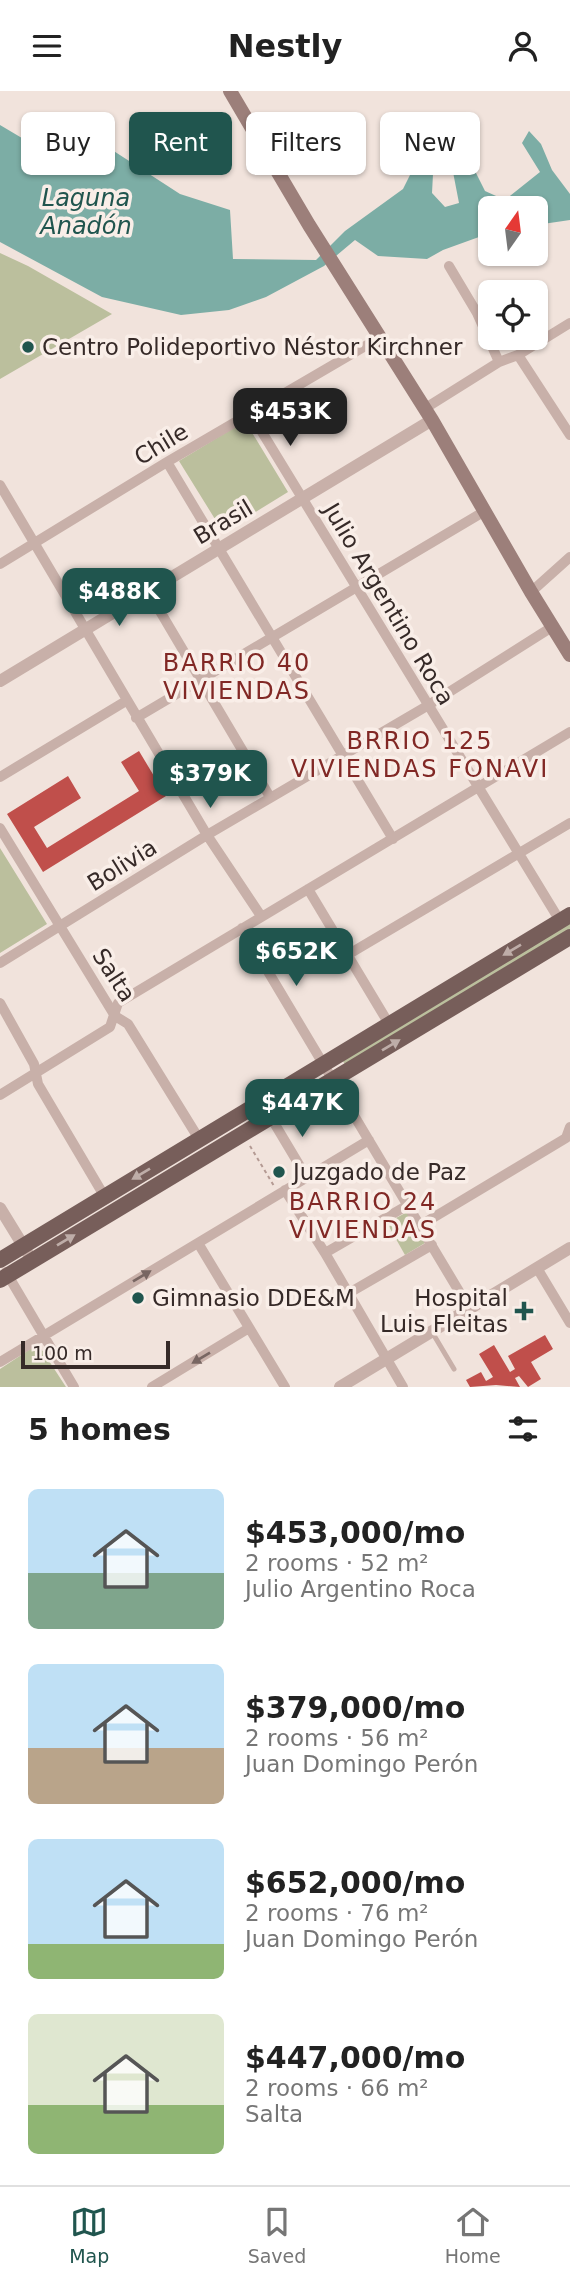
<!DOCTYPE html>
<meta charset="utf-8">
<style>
:root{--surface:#fff;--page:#f6f6f6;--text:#222;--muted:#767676;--line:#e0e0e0;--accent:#20554e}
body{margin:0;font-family:"DejaVu Sans",sans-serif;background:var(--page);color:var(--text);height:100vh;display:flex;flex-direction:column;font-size:26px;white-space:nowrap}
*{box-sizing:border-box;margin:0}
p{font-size:23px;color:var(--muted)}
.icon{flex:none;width:38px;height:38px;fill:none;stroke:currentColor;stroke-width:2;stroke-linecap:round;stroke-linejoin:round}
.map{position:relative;height:1296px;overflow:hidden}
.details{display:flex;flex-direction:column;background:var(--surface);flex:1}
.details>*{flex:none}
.banner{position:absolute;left:21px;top:21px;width:528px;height:63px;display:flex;gap:14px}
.needle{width:46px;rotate:14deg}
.controls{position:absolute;left:478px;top:105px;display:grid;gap:14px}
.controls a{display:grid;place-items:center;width:70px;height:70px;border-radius:10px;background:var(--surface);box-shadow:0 2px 5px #0004;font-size:35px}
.scale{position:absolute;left:21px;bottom:18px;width:149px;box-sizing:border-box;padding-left:7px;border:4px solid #362a28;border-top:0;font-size:19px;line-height:24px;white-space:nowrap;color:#362a28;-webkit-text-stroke:5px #f9eee8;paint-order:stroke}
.price{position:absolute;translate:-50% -60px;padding:0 16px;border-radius:14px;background:var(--accent);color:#fff;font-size:23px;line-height:46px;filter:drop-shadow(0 2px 4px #0008)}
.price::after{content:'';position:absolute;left:50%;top:42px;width:21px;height:16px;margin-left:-10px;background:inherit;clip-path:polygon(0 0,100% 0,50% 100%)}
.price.current{background:#222;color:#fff}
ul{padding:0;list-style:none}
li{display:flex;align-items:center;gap:21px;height:175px;padding:0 28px}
li span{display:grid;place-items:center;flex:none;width:196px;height:140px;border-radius:10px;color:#555}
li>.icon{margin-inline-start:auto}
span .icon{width:84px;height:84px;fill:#fffc;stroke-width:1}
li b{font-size:30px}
h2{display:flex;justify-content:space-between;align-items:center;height:84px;padding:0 28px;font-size:30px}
.chip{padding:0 24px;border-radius:10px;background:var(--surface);box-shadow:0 2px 5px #0004;font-size:24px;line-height:63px}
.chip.current{background:var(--accent);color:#fff}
header{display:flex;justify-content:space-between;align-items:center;height:91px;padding:0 28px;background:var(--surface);font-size:32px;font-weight:700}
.menu{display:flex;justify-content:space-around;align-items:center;height:98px;border-top:2px solid var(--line);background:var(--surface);font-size:19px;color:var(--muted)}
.menu a{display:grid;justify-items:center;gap:4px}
.menu .current{color:var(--accent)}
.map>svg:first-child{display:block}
.green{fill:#bbbf9d}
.water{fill:#7cada5}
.building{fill:#c04f4b}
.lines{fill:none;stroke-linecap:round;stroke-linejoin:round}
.path{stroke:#b49a93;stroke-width:2;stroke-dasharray:3.5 3.5;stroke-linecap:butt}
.service{stroke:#c8b0a9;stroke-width:5}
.minor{stroke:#c8b0a9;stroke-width:10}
.tertiary{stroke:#c8b0a9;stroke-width:12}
.secondary{stroke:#9c7f7a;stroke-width:14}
.primary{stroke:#775e5a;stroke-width:16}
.oneway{fill:#beada8}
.oneway2{fill:#786662}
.poi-dot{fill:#20554e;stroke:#f9eee8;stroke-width:2.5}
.labels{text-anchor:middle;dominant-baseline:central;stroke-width:7;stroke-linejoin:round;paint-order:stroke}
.poi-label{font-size:23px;fill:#362a28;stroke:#f9eee8;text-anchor:start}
.street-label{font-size:23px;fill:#362a28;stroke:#f9eee8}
.water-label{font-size:24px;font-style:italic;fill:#20554e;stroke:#f9eee8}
.neighbourhood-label{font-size:24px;letter-spacing:2px;fill:#812825;stroke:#f9eee8}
</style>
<header><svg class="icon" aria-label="menu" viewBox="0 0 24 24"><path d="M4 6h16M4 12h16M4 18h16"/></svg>Nestly<svg class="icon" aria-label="person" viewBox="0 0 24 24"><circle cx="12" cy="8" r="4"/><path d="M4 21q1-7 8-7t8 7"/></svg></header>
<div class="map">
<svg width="570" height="1296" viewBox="0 0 570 1296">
<rect width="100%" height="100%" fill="#f1e3dc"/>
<path class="green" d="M0 162 28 175 112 223 0 288Z
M245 330 288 401 223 441 179 370Z
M0 757 47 833 0 862Z
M570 830V840L346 975 341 967Z
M407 1121 425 1152 405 1164 387 1132Z
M38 1253 66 1296H0V1278Z"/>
<path class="water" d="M0 34 37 56 106 55 180 103 230 119 233 168 316 169 345 140 403 98 415 74 433 83 432 102 445 116 459 112 453 81 473 76 485 100 505 109 540 81 522 52 529 40 541 53 552 79 570 103V129L536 134V117H490V142L443 159 427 168 378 165 355 149 324 175 266 206 229 219 181 224 102 206 0 151Z"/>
<path class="building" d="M139 660 166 705 43 781 7 723 68 685 81 707 34 736 47 757 139 700 121 671Z
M545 1244 553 1258 531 1271 541 1288 528 1296 519 1285 515 1287 520 1296 496 1294 470 1296 466 1289 481 1281 486 1290 493 1286 479 1263 494 1254 510 1281 515 1278 508 1265Z"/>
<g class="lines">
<path class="path" d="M250 1055 274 1095"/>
<path class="service" d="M432 1241 454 1278"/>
<path class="minor" d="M449 175 477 222 499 271
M518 264 570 344
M424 318 499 271 518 264 570 232
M251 323 560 830
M167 371 393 748
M0 394 207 744 261 825
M0 473 167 371 379 247
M148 500 270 706
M531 501 570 466
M136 627 485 420
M0 686 126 610
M0 737 115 925 128 933 199 1048
M308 798 389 933
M242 837 469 1217
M349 863 570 732
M0 872 207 744 427 615 552 536
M0 912 34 973 38 993 106 1108
M0 1004 110 936 118 912 570 641
M270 1025 307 1087
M285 1099 325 1162 403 1296
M421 1134 566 1047 570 1036
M198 1152 285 1296
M325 1162 408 1114
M537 1177 570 1232
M6 1181 74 1296
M349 1202 432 1154
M0 1271 369 1049
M152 1296 249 1237"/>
<path class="tertiary" d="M0 590 432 329
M0 1117 27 1161
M340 1296 570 1157"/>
<path class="secondary" d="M230 0 309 134 432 329 531 501 570 564"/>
<path class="primary" d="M0 1169 570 824
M0 1189 570 846"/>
</g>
<defs><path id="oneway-solid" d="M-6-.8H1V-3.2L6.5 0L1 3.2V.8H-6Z" transform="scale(1.75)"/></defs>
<g class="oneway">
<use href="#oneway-solid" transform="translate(512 859) rotate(149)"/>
<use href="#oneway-solid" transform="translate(391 954) rotate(-31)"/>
<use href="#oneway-solid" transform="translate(141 1083) rotate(149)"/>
<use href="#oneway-solid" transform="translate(66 1149) rotate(-31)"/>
</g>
<g class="oneway2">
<use href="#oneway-solid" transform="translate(142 1185) rotate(-31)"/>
<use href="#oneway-solid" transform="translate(201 1267) rotate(149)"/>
</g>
<g class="poi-dot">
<circle cx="28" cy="256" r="7"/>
<circle cx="279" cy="1081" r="7"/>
<circle cx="138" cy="1207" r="7"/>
<path d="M520.5 1209.5h7v7h7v7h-7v7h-7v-7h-7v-7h7z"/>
</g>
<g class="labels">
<g class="poi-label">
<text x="42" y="256">Centro Polideportivo Néstor Kirchner</text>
<text x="293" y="1081">Juzgado de Paz</text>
<text x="152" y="1207">Gimnasio DDE&amp;M</text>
<text x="508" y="1207" text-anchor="end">Hospital<tspan x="508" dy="26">Luis Fleitas</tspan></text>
</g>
<g class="street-label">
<text transform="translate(161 353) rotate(-31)">Chile</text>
<text transform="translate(223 431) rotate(-31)">Brasil</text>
<text transform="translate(389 513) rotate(59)">Julio Argentino Roca</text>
<text transform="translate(122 774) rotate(-32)">Bolivia</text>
<text transform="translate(114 884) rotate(57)">Salta</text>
</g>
<g class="water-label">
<text x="86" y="107">Laguna<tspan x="86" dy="28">Anadón</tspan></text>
</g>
<g class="neighbourhood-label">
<text x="237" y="572">BARRIO 40<tspan x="237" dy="28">VIVIENDAS</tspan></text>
<text x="420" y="650">BRRIO 125<tspan x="420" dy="28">VIVIENDAS FONAVI</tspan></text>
<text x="363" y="1111">BARRIO 24<tspan x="363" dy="28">VIVIENDAS</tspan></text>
</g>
</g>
</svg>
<div class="controls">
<a><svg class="needle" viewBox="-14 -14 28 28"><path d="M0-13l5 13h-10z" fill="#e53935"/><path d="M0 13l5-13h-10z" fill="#767676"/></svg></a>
<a><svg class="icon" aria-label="locate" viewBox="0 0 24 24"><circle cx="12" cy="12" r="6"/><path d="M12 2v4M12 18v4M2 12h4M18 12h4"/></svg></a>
</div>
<div class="scale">100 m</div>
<b class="price current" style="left:290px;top:357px">$453K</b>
<b class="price" style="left:119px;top:537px">$488K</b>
<b class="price" style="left:210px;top:719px">$379K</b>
<b class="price" style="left:296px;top:897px">$652K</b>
<b class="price" style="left:302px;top:1048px">$447K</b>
<div class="banner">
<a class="chip">Buy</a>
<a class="chip current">Rent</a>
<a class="chip">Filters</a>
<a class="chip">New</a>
</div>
</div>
<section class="details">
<h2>5 homes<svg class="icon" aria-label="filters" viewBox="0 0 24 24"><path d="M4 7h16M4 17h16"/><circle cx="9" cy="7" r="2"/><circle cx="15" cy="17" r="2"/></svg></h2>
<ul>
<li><span style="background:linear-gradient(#bfe0f5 60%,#7fa58c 0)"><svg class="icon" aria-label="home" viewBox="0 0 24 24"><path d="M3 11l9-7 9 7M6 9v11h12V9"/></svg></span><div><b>$453,000/mo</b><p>2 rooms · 52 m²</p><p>Julio Argentino Roca</p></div></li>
<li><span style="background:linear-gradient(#bfe0f5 60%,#b9a48a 0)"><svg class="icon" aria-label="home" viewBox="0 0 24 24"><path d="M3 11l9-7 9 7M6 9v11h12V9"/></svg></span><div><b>$379,000/mo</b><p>2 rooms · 56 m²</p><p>Juan Domingo Perón</p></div></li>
<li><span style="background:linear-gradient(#bfe0f5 75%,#8fb573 0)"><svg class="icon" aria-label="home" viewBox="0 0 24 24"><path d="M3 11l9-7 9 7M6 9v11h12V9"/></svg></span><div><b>$652,000/mo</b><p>2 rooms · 76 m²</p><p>Juan Domingo Perón</p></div></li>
<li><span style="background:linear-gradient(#dfe7d0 65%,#8fb573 0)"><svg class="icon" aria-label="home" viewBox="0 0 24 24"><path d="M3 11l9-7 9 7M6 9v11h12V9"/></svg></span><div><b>$447,000/mo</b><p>2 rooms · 66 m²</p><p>Salta</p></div></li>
</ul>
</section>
<nav class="menu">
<a class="current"><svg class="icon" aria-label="map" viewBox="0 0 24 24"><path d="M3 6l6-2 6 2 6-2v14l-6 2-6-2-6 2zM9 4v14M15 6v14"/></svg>Map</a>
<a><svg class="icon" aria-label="saved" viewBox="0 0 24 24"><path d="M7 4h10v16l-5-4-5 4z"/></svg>Saved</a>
<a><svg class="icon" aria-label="home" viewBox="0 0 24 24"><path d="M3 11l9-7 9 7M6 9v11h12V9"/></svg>Home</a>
</nav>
